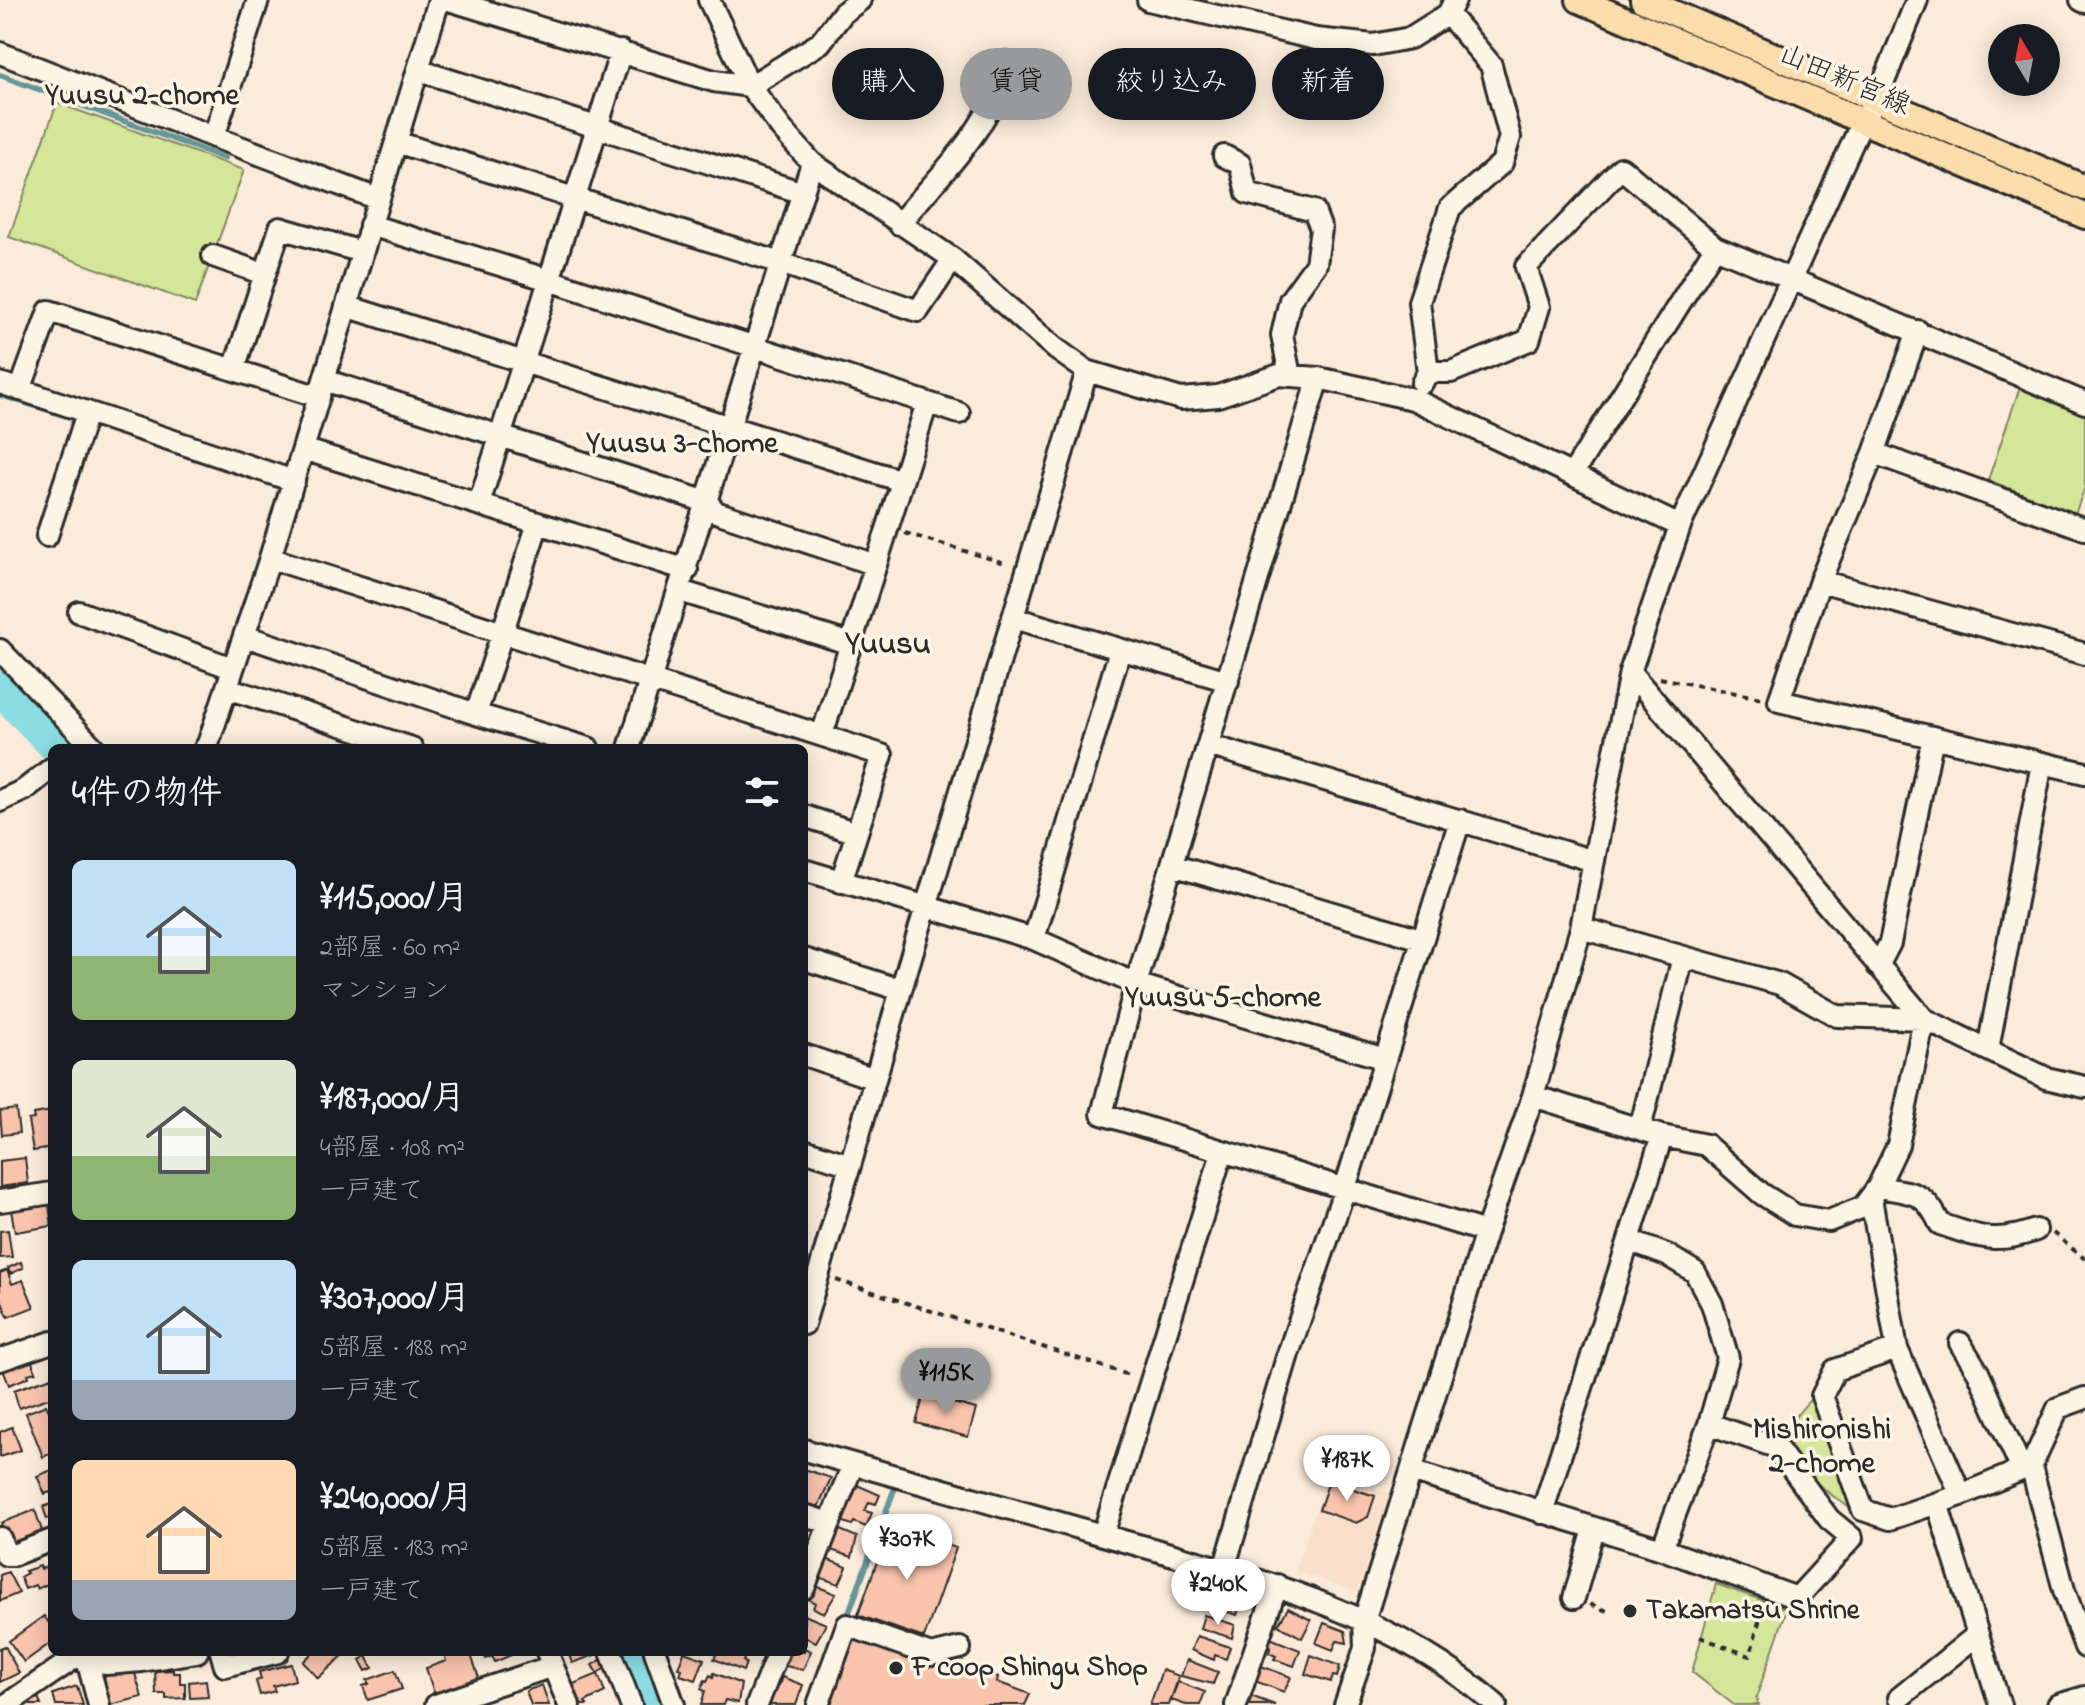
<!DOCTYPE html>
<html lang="ja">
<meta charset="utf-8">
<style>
:root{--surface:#171b24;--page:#20242c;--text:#f1f3f6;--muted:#9ea1a6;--accent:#98999b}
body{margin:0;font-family:"Indie Flower","Klee One",sans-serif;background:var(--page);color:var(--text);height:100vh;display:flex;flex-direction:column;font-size:30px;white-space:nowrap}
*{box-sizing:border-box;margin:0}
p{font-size:26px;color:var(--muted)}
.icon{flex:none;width:44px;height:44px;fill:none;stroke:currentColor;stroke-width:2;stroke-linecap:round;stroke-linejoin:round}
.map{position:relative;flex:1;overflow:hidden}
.side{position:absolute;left:48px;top:744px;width:760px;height:912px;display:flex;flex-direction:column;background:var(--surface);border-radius:12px;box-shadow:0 4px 20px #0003}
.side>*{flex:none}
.top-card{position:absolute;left:832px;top:48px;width:760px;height:72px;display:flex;gap:16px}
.needle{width:52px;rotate:350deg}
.fabs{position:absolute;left:1988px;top:24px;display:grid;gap:16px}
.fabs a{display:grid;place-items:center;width:72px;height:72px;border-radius:50%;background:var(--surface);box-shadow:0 4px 20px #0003;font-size:40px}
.price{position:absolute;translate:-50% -68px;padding:0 18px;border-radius:28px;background:#fff;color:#222;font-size:26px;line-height:52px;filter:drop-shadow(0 2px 4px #0008)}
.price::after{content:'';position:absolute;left:50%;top:48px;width:24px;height:18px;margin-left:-12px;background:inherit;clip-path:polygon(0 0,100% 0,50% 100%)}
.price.selected{background:var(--accent);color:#111}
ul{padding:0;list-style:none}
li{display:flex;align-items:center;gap:24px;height:200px;padding:0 24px}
li span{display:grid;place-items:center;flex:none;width:224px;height:160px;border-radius:12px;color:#555}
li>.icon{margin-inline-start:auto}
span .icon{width:96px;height:96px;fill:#fffc;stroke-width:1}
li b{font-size:34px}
h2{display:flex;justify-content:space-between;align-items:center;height:96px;padding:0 24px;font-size:34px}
.chip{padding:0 28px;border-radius:36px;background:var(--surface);box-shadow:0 4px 20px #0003;font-size:28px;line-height:72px}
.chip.selected{background:var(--accent);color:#111}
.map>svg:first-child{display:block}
.built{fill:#fadfcc}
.green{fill:#d5e599;stroke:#808862;stroke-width:2}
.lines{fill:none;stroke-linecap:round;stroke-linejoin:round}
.stream{stroke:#659699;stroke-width:6}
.river{stroke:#8cdde2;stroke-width:36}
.building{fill:#f9c3ac;stroke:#2b2b2b;stroke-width:2}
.minor-casing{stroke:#2b2b2b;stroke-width:26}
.major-casing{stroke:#2b2b2b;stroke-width:30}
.path{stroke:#2b2b2b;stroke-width:4;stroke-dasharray:6 6;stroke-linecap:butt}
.minor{stroke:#fcf5e5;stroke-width:20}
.major{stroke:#fbddab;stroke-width:24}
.poi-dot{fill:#2b2b2b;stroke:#fcf5e5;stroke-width:3}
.labels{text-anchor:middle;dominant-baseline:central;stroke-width:7;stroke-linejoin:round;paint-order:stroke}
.street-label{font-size:28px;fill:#2b2b2b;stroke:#fcf5e5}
.poi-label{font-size:28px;font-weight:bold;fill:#2b2b2b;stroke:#fcf5e5;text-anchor:start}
.neighbourhood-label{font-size:30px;font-weight:bold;fill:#2b2b2b;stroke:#fcf5e5}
.quarter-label{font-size:32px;font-weight:bold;fill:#2b2b2b;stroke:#fcf5e5}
</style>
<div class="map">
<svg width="2085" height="1705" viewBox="0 0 2085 1705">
<rect width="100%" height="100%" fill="#fbebda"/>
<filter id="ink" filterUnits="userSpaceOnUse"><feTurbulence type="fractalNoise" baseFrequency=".0125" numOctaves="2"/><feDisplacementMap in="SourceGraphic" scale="16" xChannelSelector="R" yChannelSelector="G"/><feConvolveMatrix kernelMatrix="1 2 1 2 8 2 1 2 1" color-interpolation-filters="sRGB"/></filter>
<g filter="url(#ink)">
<path class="built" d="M1329 1473 1391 1494 1357 1592 1295 1571Z"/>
<path class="green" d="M57 103 244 170 195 304 9 237Z
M2020 387 2085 414V487L2075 514 1988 480Z
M1814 1395 1856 1512C1828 1493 1775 1461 1794 1420 1798 1411 1808 1403 1814 1395Z
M1716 1584 1787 1609 1756 1698 1758 1705H1734L1692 1672Z"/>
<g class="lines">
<path class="stream" d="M0 75 224 158
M0 395 73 418
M845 1623 894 1490"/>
<path class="river" d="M0 687 59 748
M630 1652 649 1705"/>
</g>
<path class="building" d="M16 1109 19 1133 2 1135 0 1111Z
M52 1111V1148L33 1151 28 1120 34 1119 33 1114Z
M25 1158 28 1183 0 1187V1161Z
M48 1199 52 1226 15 1232 10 1205Z
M8 1230 12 1257 0 1258V1231Z
M21 1262 23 1268 10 1274 8 1268Z
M7 1270 12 1284 23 1280 34 1307 8 1317 0 1297V1273Z
M30 1357 36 1372 28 1374 29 1377 9 1385 2 1367Z
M52 1377V1397L19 1408 14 1390Z
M924 1395 976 1409 968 1437 916 1423Z
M46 1405 50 1413 52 1412V1453L43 1457 26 1413Z
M12 1427 21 1450 0 1457V1432Z
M804 1469 831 1478 818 1507 804 1503Z
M52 1470V1495L50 1492 45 1494 37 1476Z
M1329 1481 1375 1496 1368 1517 1356 1523 1319 1510Z
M857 1485 880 1495 876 1504 869 1502 865 1511 872 1513 866 1527 854 1522 852 1525 836 1519 840 1510 846 1512Z
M52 1504V1517L47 1519 43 1507Z
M35 1510 42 1531 9 1544 1 1523Z
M890 1525 956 1548 924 1638 858 1615Z
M833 1527 857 1537 852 1557 831 1550 833 1544 827 1542Z
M821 1557 847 1567 839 1584 816 1576Z
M40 1566 41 1569 46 1567 50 1583 37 1589 35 1585 25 1589 20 1577 27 1573 25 1571Z
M8 1572 19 1593 0 1601V1575Z
M1217 1583 1248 1593 1244 1608 1240 1606 1237 1615 1208 1605Z
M811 1584 836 1594 824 1613 813 1608 815 1603 806 1598Z
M1288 1608 1311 1620 1302 1638 1278 1625Z
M804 1615 826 1624 816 1642 804 1637Z
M1204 1615 1235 1625 1232 1638 1200 1628Z
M44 1616 52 1627V1642L24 1662 9 1641Z
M1324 1623 1345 1631 1347 1643 1337 1641 1333 1650 1316 1643Z
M848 1628 965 1670 967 1666 998 1677 997 1682 1030 1694 1025 1705H820Z
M1197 1636 1230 1647 1226 1659 1215 1655 1214 1660 1191 1650Z
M1270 1638 1300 1650 1294 1666 1274 1659 1276 1656 1269 1653 1270 1648 1267 1647Z
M5 1646 19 1673 0 1682V1648Z
M804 1648 811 1651 803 1670 782 1665 787 1652H804Z
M313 1652H344L346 1653 318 1678 303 1662Z
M444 1652H470L479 1678 434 1693 426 1668 446 1661Z
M483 1652H515L516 1653 495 1662 492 1656 486 1659Z
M568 1652H594L595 1655 572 1663Z
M684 1652 704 1659 696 1680 680 1675 682 1669 678 1668Z
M717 1652H733L745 1657 743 1661 746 1663 743 1671 714 1659Z
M1311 1655 1340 1666 1337 1677 1333 1676 1331 1682 1305 1674Z
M367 1656 373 1668 366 1671 360 1660Z
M601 1660 606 1668 597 1673 592 1665Z
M1187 1660 1218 1672 1213 1684 1181 1676Z
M291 1664 295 1680 273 1686 275 1691 260 1695 256 1681 261 1679 259 1672Z
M1261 1666 1291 1677 1284 1692 1255 1681Z
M134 1670 142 1697 110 1705 102 1675Z
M173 1670V1673H180V1683H185V1698L166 1699V1694H156L155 1671Z
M395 1670 402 1689 368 1700 363 1686 369 1684 367 1680Z
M1162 1670 1179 1676 1169 1705H1150Z
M714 1673 741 1684 738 1703 725 1700 723 1705H701L705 1691 701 1689 705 1680 707 1681 710 1675 713 1677Z
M598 1674 605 1692 585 1702 587 1705H579L571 1685Z
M782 1677 803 1685 796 1705H765L770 1690 776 1692Z
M206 1680 208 1697 190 1698 189 1682Z
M1178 1682 1205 1692 1200 1705H1186L1171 1700Z
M542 1685 549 1705H531L526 1691Z
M77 1686 83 1705H56L53 1694Z
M36 1691 41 1705H31L27 1694Z
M1248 1695 1275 1705H1244Z"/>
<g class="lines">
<defs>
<path id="minor" d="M449 0 714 81 750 86 820 43 843 13 860 0
M709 0 750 86 781 128 812 163 953 259 1056 349 1087 371 1181 399 1218 396 1279 375 1318 378 1413 399 1680 526
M1148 0 1316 39 1373 45 1410 38 1448 14 1455 0
M2081 0 2085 2
M0 53 214 137 378 199
M418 70 803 193
M214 137 258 0
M396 142 781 263 918 311 953 259
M1224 156 1240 164 1247 193 1314 211 1321 229 1316 264 1290 300 1282 335 1290 376
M899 224C939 175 995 125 1006 62
M370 225 549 280 959 413
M213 256 264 274
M346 306 902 481
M1918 331 1874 453 1820 581 1779 701 2085 773
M234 369 280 228 362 252
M1428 372H1451L1529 340 1539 307 1526 267 1621 168 1715 247 2085 403
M1318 378 1136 984 1102 1114 1486 1232
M324 380 707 502 716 512 876 565
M0 383 294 481
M1422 383 1428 372 1419 302 1450 208 1502 163 1510 137 1491 65 1448 14
M20 390 49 311 319 397
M303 449 687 570
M1874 453 2085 529
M1573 473 1715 247
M479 504 621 51
M47 536 87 413
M270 558 882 755 841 882
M1820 581 2085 654
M680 591 851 644
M79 612 232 668
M1014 618 1228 681
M245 636 476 714 588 748
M0 650 94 748
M1630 672 1924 1019 2046 1078 2085 1087
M227 688 412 748
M476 714 538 523
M822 735 927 403
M1208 745 1594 861
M205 748 208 744 270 558 439 0
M629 748 812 163
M0 801 24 790 52 768
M804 816 857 833
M1172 865 1421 939
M804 870 1034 939 1136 984 1385 1059
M1034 939 1120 650
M804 959 901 990
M1878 966 1890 943 1933 737
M1988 1049 2042 763
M804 1055 875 1079
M1533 1096 1662 1136 1706 1145 1762 1194 1795 1215 1829 1221 1863 1207 1878 1187 1898 1145 1924 1019 1837 1016 1780 984 1581 928
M1640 1129 1683 957
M804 1150 850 1165
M1878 1187C1912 1193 1924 1190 1940 1224 1979 1237 1995 1245 2036 1230
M1871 1198 1897 1349 1961 1495
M0 1201 52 1193
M1629 1241 1667 1255 1695 1272 1712 1304 1728 1358 1709 1424 1662 1549
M804 1324 901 990 1087 371
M1960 1343 1978 1372 2022 1470
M1897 1349 1835 1370 1822 1396 1863 1510 1890 1519 1961 1495 2031 1466 2058 1408 2085 1398
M0 1360 52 1342
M804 1450C909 1480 1015 1510 1120 1540 1252 1577 1391 1612 1496 1705
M2031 1466 2064 1590 2085 1647
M1411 1471 1662 1549 1797 1598 1852 1538 1829 1519 1776 1447 1709 1424
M1937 1503 2000 1705
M1542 1513 1662 1136
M804 1515 830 1523
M1103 1535 1222 1153
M0 1538 6 1555H13L52 1540
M1224 1569 1288 1354 1345 1188 1460 820
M804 1588 853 1464
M1574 1598 1594 1529
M85 1652 99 1705
M87 1652 106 1664 142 1661 197 1652
M221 1652 225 1666 278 1652
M547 1652 569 1705
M611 1652 631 1705
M655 1652 674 1705
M1899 1698 1977 1635
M6 1705 83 1652
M436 1705 553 1666
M757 1705 778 1652
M818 1705 847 1625 931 1655 960 1648
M1236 1705 1277 1585
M1345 1705 1365 1648 1364 1621 1486 1232 1533 1096 1581 928 1630 672 1680 526 1862 122 1876 101 1917 0
M2058 1705 2085 1697"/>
<path id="major" d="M1579 0 2085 216
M1643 0 2085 188"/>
</defs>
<use href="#minor" class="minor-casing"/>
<use href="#major" class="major-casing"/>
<path class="path" d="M905 533 1008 564
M1660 678 1761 698
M2053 1233 2085 1259
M836 1280 1132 1376
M1590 1604 1607 1611
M1700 1637 1750 1656 1763 1606"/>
<use href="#minor" class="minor"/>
<use href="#major" class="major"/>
</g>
</g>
<g class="poi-dot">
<circle cx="1630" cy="1611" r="8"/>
<circle cx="896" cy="1668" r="8"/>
</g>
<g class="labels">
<g class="street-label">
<text transform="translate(1844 81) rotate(23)">山田新宮線</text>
</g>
<g class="poi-label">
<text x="1646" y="1611">Takamatsu Shrine</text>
<text x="912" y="1668">F coop Shingu Shop</text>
</g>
<g class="neighbourhood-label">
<text x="142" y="97">Yuusu 2-chome</text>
<text x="682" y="445">Yuusu 3-chome</text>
<text x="1223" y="999">Yuusu 5-chome</text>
<text x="1822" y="1431">Mishironishi<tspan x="1822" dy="34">2-chome</tspan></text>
</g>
<g class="quarter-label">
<text x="888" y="645">Yuusu</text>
</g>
</g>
</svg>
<div class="fabs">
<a><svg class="needle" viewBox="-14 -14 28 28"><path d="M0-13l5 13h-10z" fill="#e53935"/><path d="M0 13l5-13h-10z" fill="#9ea1a6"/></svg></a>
</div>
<b class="price selected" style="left:946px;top:1416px">¥115K</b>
<b class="price" style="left:1347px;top:1503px">¥187K</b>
<b class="price" style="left:907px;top:1582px">¥307K</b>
<b class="price" style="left:1218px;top:1627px">¥240K</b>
<div class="top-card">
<a class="chip">購入</a>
<a class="chip selected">賃貸</a>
<a class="chip">絞り込み</a>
<a class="chip">新着</a>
</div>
<section class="side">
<h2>4件の物件<svg class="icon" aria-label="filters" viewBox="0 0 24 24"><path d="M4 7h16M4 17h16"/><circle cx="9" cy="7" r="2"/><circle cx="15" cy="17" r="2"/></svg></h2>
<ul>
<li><span style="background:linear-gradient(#bfe0f5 60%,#8fb573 0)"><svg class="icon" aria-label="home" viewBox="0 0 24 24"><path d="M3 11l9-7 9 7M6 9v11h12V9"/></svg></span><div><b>¥115,000/月</b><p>2部屋 · 60 m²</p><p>マンション</p></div></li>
<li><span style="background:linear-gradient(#dfe7d0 60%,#8fb573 0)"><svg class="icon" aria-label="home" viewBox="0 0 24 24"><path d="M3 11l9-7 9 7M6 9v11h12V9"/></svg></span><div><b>¥187,000/月</b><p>4部屋 · 108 m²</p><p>一戸建て</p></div></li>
<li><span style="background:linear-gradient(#bfe0f5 75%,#9aa5b1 0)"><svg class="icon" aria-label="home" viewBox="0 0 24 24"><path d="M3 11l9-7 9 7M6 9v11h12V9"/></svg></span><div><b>¥307,000/月</b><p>5部屋 · 188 m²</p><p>一戸建て</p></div></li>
<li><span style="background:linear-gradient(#ffd9b3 75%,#9aa5b1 0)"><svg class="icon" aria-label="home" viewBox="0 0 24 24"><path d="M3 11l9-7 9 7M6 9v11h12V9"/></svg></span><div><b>¥240,000/月</b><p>5部屋 · 183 m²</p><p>一戸建て</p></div></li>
</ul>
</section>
</div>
